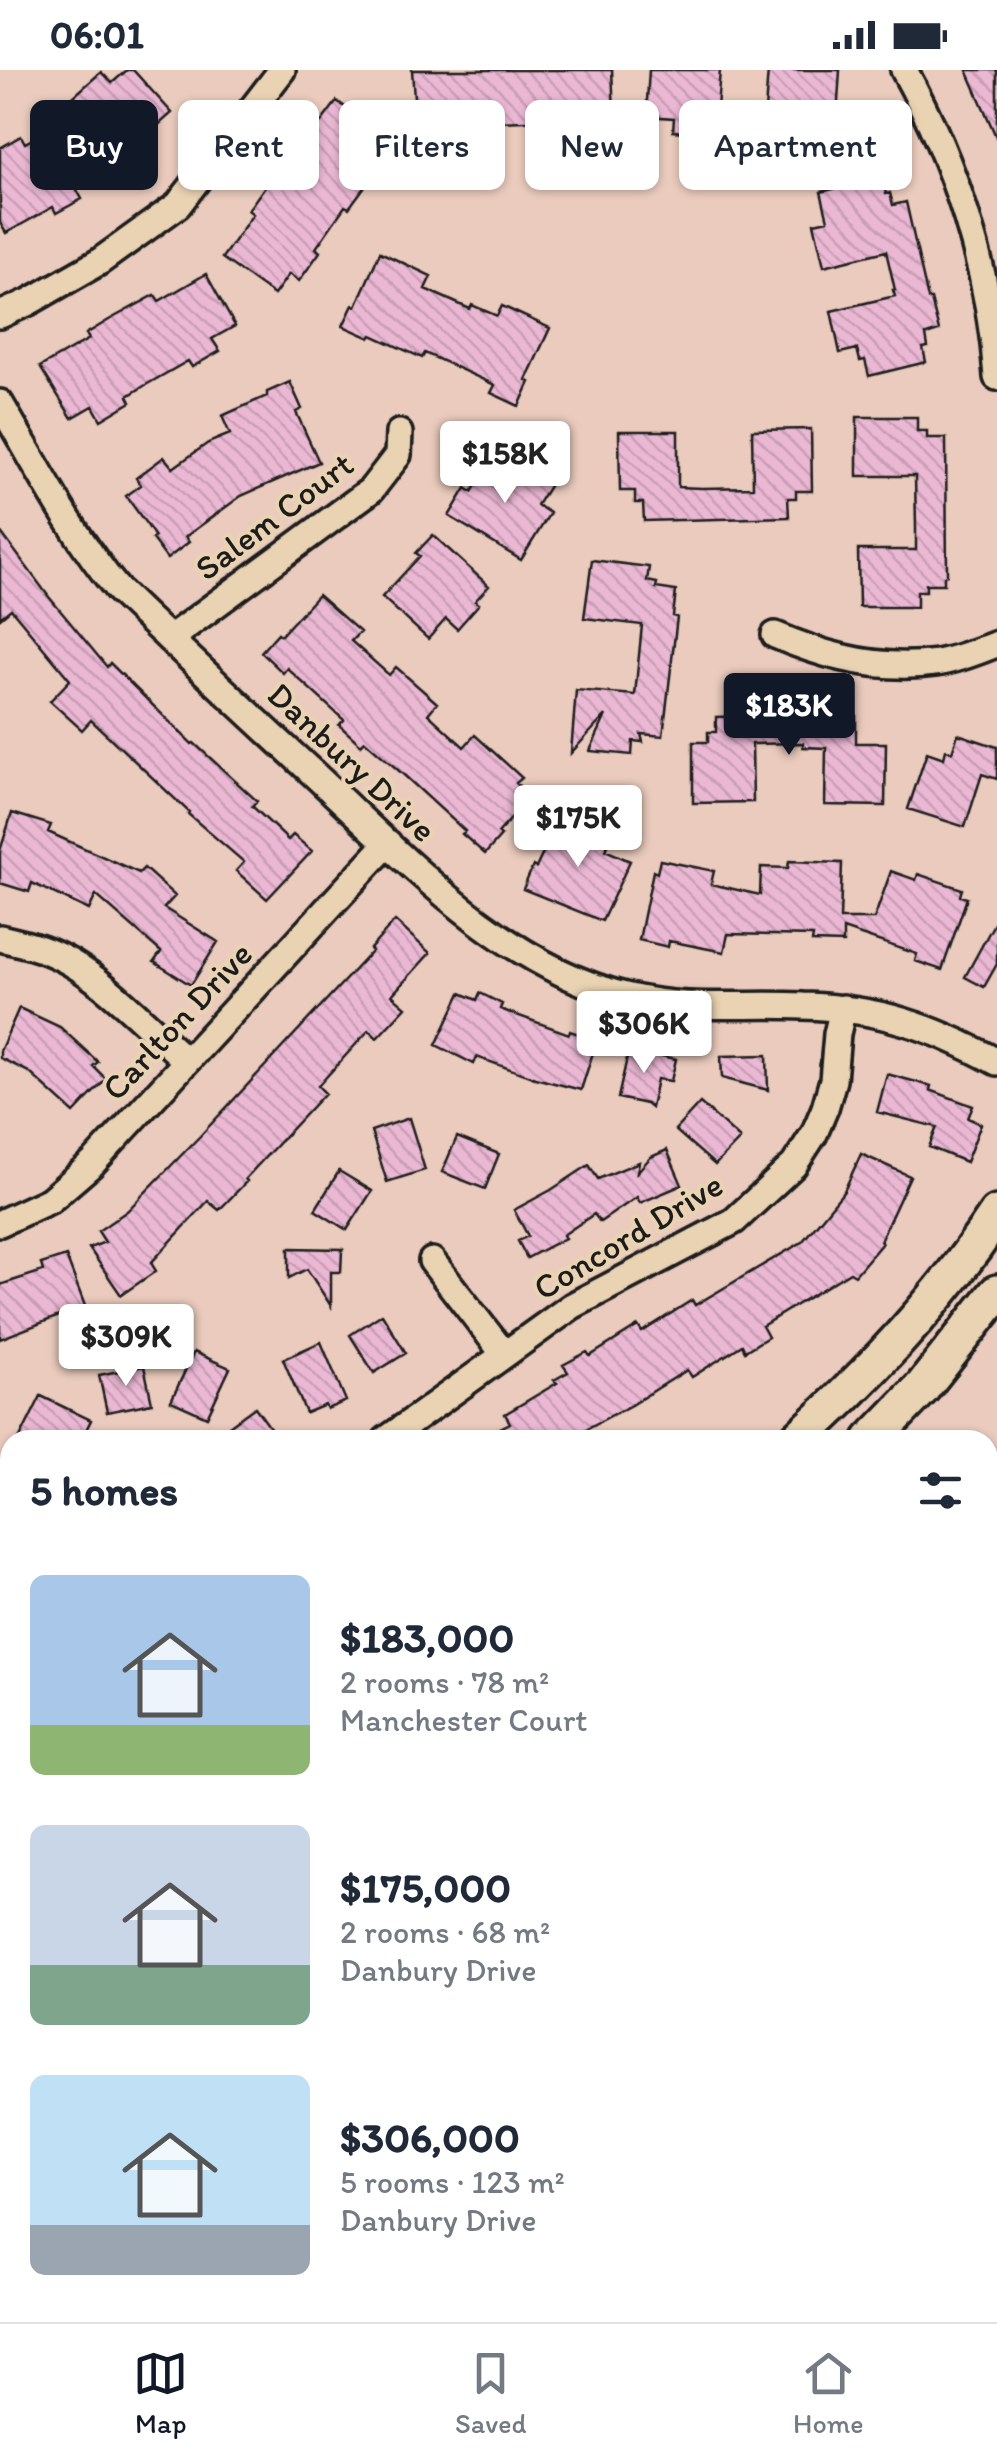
<!DOCTYPE html>
<meta charset="utf-8">
<style>
:root{--surface:#fff;--page:#f2f2f3;--text:#1f2937;--muted:#747a83;--line:#e0e1e3;--accent:#111827}
body{margin:0;font-family:Itim,sans-serif;background:var(--page);color:var(--text);height:100vh;display:flex;flex-direction:column;font-size:38px;white-space:nowrap}
*{box-sizing:border-box;margin:0}
p{font-size:32px;color:var(--muted)}
.icon{flex:none;width:55px;height:55px;fill:none;stroke:currentColor;stroke-width:2;stroke-linecap:round;stroke-linejoin:round}
.map{position:relative;flex:1;overflow:hidden}
.panel{position:absolute;left:0px;top:1360px;width:998px;height:892px;display:flex;flex-direction:column;background:var(--surface);border-radius:30px 30px 0 0;box-shadow:0 2px 8px #0004}
.panel>*{flex:none}
.top-card{position:absolute;left:30px;top:30px;width:938px;height:90px;display:flex;gap:20px}
.price{position:absolute;translate:-50% -85px;padding:0 22px;border-radius:10px;background:#fff;color:#222;font-size:32px;line-height:65px;filter:drop-shadow(0 2px 5px #0008)}
.price::after{content:'';position:absolute;left:50%;top:60px;width:30px;height:22px;margin-left:-15px;background:inherit;clip-path:polygon(0 0,100% 0,50% 100%)}
.price.current{background:var(--accent);color:#fff}
ul{padding:0;list-style:none}
li{display:flex;align-items:center;gap:30px;height:250px;padding:0 30px}
li span{display:grid;place-items:center;flex:none;width:280px;height:200px;border-radius:15px;color:#555}
li>.icon{margin-inline-start:auto}
span .icon{width:120px;height:120px;fill:#fffc;stroke-width:1}
li b{font-size:42px}
h2{display:flex;justify-content:space-between;align-items:center;height:120px;padding:0 30px;font-size:42px}
.tag{padding:0 35px;border-radius:15px;background:var(--surface);box-shadow:0 2px 8px #0004;font-size:35px;line-height:90px}
.tag.current{background:var(--accent);color:#fff}
.status{display:flex;justify-content:space-between;align-items:center;height:70px;padding:0 50px;background:var(--surface);direction:ltr}
.status svg{height:28px;fill:currentColor}
.dock{display:flex;justify-content:space-around;align-items:center;height:140px;border-top:2px solid var(--line);background:var(--surface);font-size:28px;color:var(--muted)}
.dock a{display:grid;justify-items:center;gap:5px}
.dock .current{color:var(--accent)}
.map>svg:first-child{display:block}
.built{fill:#eac5c4}
.pitch{fill:#cfe397;stroke:#76805a;stroke-width:2.5}
.water{fill:url(#water-waves);stroke:#5d8996;stroke-width:2.5}
.building{fill:url(#building-back-hatch);stroke:#1c1c1c;stroke-width:2.5}
.lines{fill:none;stroke-linecap:round;stroke-linejoin:round}
.lane-casing{stroke:#1c1c1c;stroke-width:20}
.street-casing{stroke:#1c1c1c;stroke-width:32}
.secondary-casing{stroke:#1c1c1c;stroke-width:42}
.lane{stroke:#ead3b3;stroke-width:12}
.street{stroke:#ead3b3;stroke-width:25}
.secondary{stroke:#ead3b3;stroke-width:35}
.labels{text-anchor:middle;dominant-baseline:central;stroke-width:8;stroke-linejoin:round;paint-order:stroke}
.street-label{font-size:35px;fill:#1c1c1c;stroke:#ead3b3}
</style>
<div class="status"><b>06:01</b><svg viewBox="0 0 49 12"><path d="M0 12V9h3v3zM5 12V6h3v6zM10 12V3h3v9zM15 12V0h3v12zM26 1h20v11H26zM47 4h2v5h-2z"/></svg></div>
<div class="map">
<svg width="997" height="2252" viewBox="0 0 997 2252">
<defs>
<pattern id="water-waves" width="16" height="10" patternUnits="userSpaceOnUse" patternTransform="scale(2.5)"><rect width="16" height="10" fill="#88d1e8"/><path d="M0 5q4-4 8 0t8 0" fill="none" stroke="#75b3c6"/></pattern>
<pattern id="building-back-hatch" width="6" height="6" patternUnits="userSpaceOnUse" patternTransform="scale(2.5)"><rect width="6" height="6" fill="#ebb8d4"/><path d="M-1 5l2 2M0 0l6 6M5-1l2 2" fill="none" stroke="#c99eb5"/></pattern>
</defs>
<rect width="100%" height="100%" fill="#eacbbd"/>
<filter id="ink" filterUnits="userSpaceOnUse"><feTurbulence type="fractalNoise" baseFrequency=".01" numOctaves="2"/><feDisplacementMap in="SourceGraphic" scale="20" xChannelSelector="R" yChannelSelector="G"/><feConvolveMatrix kernelMatrix="1 2 1 2 8 2 1 2 1" color-interpolation-filters="sRGB"/></filter>
<g filter="url(#ink)">
<path class="built" d="M917 2242V2252H300V2243Z"/>
<path class="pitch" d="M657 2243H838V2252H652Z"/>
<path class="water" d="M997 1799V1980L988 1956V1810Z"/>
<path class="building" d="M127 0H133L172 43 130 80 135 85 114 104 63 47 79 33 73 27 101 2 112 13Z
M412 0H612L614 43H609L610 61 555 64V50L495 52V68L443 70V55L416 56Z
M649 0H720L715 64 673 61 674 48 646 46Z
M768 0H840L836 64 807 63V71L763 68Z
M967 0H997V69Z
M337 31 382 65 368 85 381 94 349 138 345 136 316 178 320 182 299 211 289 204 274 225 222 188 253 144 248 140 281 94 279 93 297 68 305 74Z
M45 62 82 129 56 143 53 137 6 163 0 153V78L21 66 25 73Z
M882 107 886 124 890 123 893 135 906 132 928 229H931L939 261 926 265 928 277 923 278 926 292 869 306 865 290 860 291 857 279 840 283 831 241 895 226 893 220H895L886 181 824 196 814 153 828 150 821 122Z
M380 182 431 206 425 219 470 239 472 235 497 246 502 236 550 258 526 310 530 312 519 336 491 323 495 315 425 283 422 288 372 265 370 268 343 256 353 235 356 236Z
M206 204 235 256 212 269 220 281 192 297 188 291 144 316 128 326 131 332 101 350 93 336 72 348 40 297 89 269 86 264 109 250 155 225 159 231Z
M290 312 302 339 296 342 319 392 241 426 185 467 189 472 167 489 152 469 155 467 147 455 126 426 141 415 136 408 164 387 173 398 208 373 230 364 222 346 267 326V322Z
M857 347H917V361H927V368H946L947 505 944 506V514H926V521H917V537H859L858 480H916V458L915 406H857Z
M811 359 812 421H796V428H788L789 447 644 451 643 433H635V421H620L619 361H678V417L702 418 753 417 752 360Z
M498 381 551 413 537 435 550 443 521 490 449 446 466 418 472 422Z
M0 461 49 527 107 597 110 593 192 674 194 673 257 731 252 736 288 770 293 765 312 781 267 829 236 801 244 792 188 744 189 742 91 650 82 660 50 631 70 610 11 539 0 548Z
M433 465 489 516 475 531 479 534 457 559 446 549 428 569 382 527 420 486 416 483Z
M592 490 649 497 647 511 657 513 656 518 676 521 673 546 677 547 663 666 641 664 643 672 633 671 632 685 590 681 606 645 571 683 576 620 635 625 642 555 584 548Z
M318 525 360 562 351 571 389 605 396 597 437 633 428 644 464 677 475 665 522 708 516 713 531 727 498 763 501 766 485 784 462 764 465 761 406 707 365 671 361 675 339 655 344 650 287 598 283 603 261 582 278 563 281 565Z
M803 644 856 645V673H886L885 736 825 735 826 678 803 677V673L752 674 753 732 693 733V672H708V662H716V647Z
M958 664 997 677V709L982 704 965 757 908 739 927 682 944 688 946 680 952 682Z
M12 743 51 755 48 762 139 803 144 798 175 826 164 838 218 872 191 915 154 892 161 882 96 825 89 840 32 813 29 822 0 813V781Z
M561 745 611 768 605 780 630 791 602 851 523 819 533 796 536 798Z
M660 790 714 801 711 814 760 825 761 797 788 798 789 791 842 793 840 849H874L891 801 916 810 918 804 962 819 960 826 967 828 942 900 915 891 917 884 843 859V873L812 872 813 866 728 864 724 882 669 871 668 877 639 870 653 801 657 803Z
M997 848V894L984 917 965 907Z
M395 851 430 883 392 925 406 937 377 968 369 960 318 1016 325 1023 245 1109 247 1111 219 1140 208 1131 151 1193 156 1201 121 1225 89 1178 105 1172 98 1161 127 1141 200 1066 372 881 370 879Z
M461 923 477 930 480 923 502 934 500 939 569 964 570 961 597 970 581 1020 535 1008 477 987 474 994 436 975Z
M19 938 60 957 98 992 93 996 106 1009 74 1043 29 1002 0 988V981Z
M629 979 676 989 671 1011 657 1009 651 1038 646 1034 618 1028Z
M767 985 768 1020 722 1008 721 986Z
M887 1004 931 1016 930 1020 973 1036 968 1048 981 1054 966 1092 929 1077 937 1057 877 1042Z
M700 1033 740 1069 715 1095 675 1060Z
M409 1048 425 1100 387 1112 371 1061Z
M457 1067 499 1084 485 1119 442 1102Z
M667 1080 682 1115 640 1133 637 1127 600 1152 594 1144 563 1165 565 1168 527 1188 518 1171 528 1166 514 1140 551 1120 589 1095 598 1109 639 1092 637 1102 651 1087Z
M861 1084 910 1106 880 1171 882 1173 855 1205 850 1202 762 1256 768 1267 745 1281 742 1275 692 1307 687 1300 631 1335 565 1370H476L510 1353 505 1344 557 1313 554 1310 568 1302 563 1295 587 1282 590 1286 638 1256 642 1262 692 1230 695 1235 802 1172 844 1121Z
M339 1101 372 1121 347 1160 315 1140Z
M289 1178 344 1179 342 1180 341 1202H331V1236L307 1199 289 1208Z
M66 1186 85 1236 0 1269V1215L43 1201 41 1194Z
M382 1244 406 1283 374 1303 350 1265Z
M321 1272 346 1331 327 1339 325 1335 306 1343 283 1289Z
M194 1282 230 1298 207 1347 171 1331Z
M144 1296 152 1333 107 1342 99 1305Z
M41 1326 91 1350 81 1370H19Z
M255 1337 279 1370H210Z"/>
<g class="lines">
<defs>
<path id="lane" d="M988 2093 997 2091
M160 2242V2246L226 2242
M255 2242 256 2252"/>
<path id="street" d="M904 0C955 93 990 201 997 307
M0 245 29 232 99 192 178 135 282 0
M0 333C37 396 71 463 118 520 183 583 250 645 317 707 406 790 506 898 629 927 689 941 743 933 803 936 878 938 931 956 997 992
M775 565C826 587 881 601 936 593 957 590 977 581 997 574
M169 569 371 420 398 385 399 363
M0 868C21 873 41 877 60 887 102 907 151 960 187 991
M0 1153 50 1130 93 1093 388 773
M432 1191 504 1284
M386 1370 572 1236 734 1151 794 1095 814 1064 825 1038 833 1010 837 964 843 938
M0 1504H10"/>
<path id="secondary" d="M797 1370C871 1303 942 1228 997 1144
M872 1370 922 1318 997 1223
M0 1698 10 1697
M0 1749 10 1748
M932 2242 933 2252
M979 2242 980 2252"/>
</defs>
<use href="#lane" class="lane-casing"/>
<use href="#street" class="street-casing"/>
<use href="#secondary" class="secondary-casing"/>
<use href="#lane" class="lane"/>
<use href="#street" class="street"/>
<use href="#secondary" class="secondary"/>
</g>
</g>
<g class="labels">
<g class="street-label">
<text transform="translate(274 446) rotate(-37)">Salem Court</text>
<text transform="translate(352 692) rotate(43)">Danbury Drive</text>
<text transform="translate(177 951) rotate(-47)">Carlton Drive</text>
<text transform="translate(628 1166) rotate(-31)">Concord Drive</text>
</g>
</g>
</svg>
<b class="price" style="left:505px;top:436px">$158K</b>
<b class="price current" style="left:789px;top:688px">$183K</b>
<b class="price" style="left:578px;top:800px">$175K</b>
<b class="price" style="left:644px;top:1006px">$306K</b>
<b class="price" style="left:126px;top:1319px">$309K</b>
<div class="top-card">
<a class="tag current">Buy</a>
<a class="tag">Rent</a>
<a class="tag">Filters</a>
<a class="tag">New</a>
<a class="tag">Apartment</a>
</div>
<section class="panel">
<h2>5 homes<svg class="icon" aria-label="filters" viewBox="0 0 24 24"><path d="M4 7h16M4 17h16"/><circle cx="9" cy="7" r="2"/><circle cx="15" cy="17" r="2"/></svg></h2>
<ul>
<li><span style="background:linear-gradient(#a9c7e8 75%,#8fb573 0)"><svg class="icon" aria-label="home" viewBox="0 0 24 24"><path d="M3 11l9-7 9 7M6 9v11h12V9"/></svg></span><div><b>$183,000</b><p>2 rooms · 78 m²</p><p>Manchester Court</p></div></li>
<li><span style="background:linear-gradient(#c9d6e8 70%,#7fa58c 0)"><svg class="icon" aria-label="home" viewBox="0 0 24 24"><path d="M3 11l9-7 9 7M6 9v11h12V9"/></svg></span><div><b>$175,000</b><p>2 rooms · 68 m²</p><p>Danbury Drive</p></div></li>
<li><span style="background:linear-gradient(#bfe0f5 75%,#9aa5b1 0)"><svg class="icon" aria-label="home" viewBox="0 0 24 24"><path d="M3 11l9-7 9 7M6 9v11h12V9"/></svg></span><div><b>$306,000</b><p>5 rooms · 123 m²</p><p>Danbury Drive</p></div></li>
</ul>
</section>
</div>
<nav class="dock">
<a class="current"><svg class="icon" aria-label="map" viewBox="0 0 24 24"><path d="M3 6l6-2 6 2 6-2v14l-6 2-6-2-6 2zM9 4v14M15 6v14"/></svg>Map</a>
<a><svg class="icon" aria-label="saved" viewBox="0 0 24 24"><path d="M7 4h10v16l-5-4-5 4z"/></svg>Saved</a>
<a><svg class="icon" aria-label="home" viewBox="0 0 24 24"><path d="M3 11l9-7 9 7M6 9v11h12V9"/></svg>Home</a>
</nav>
